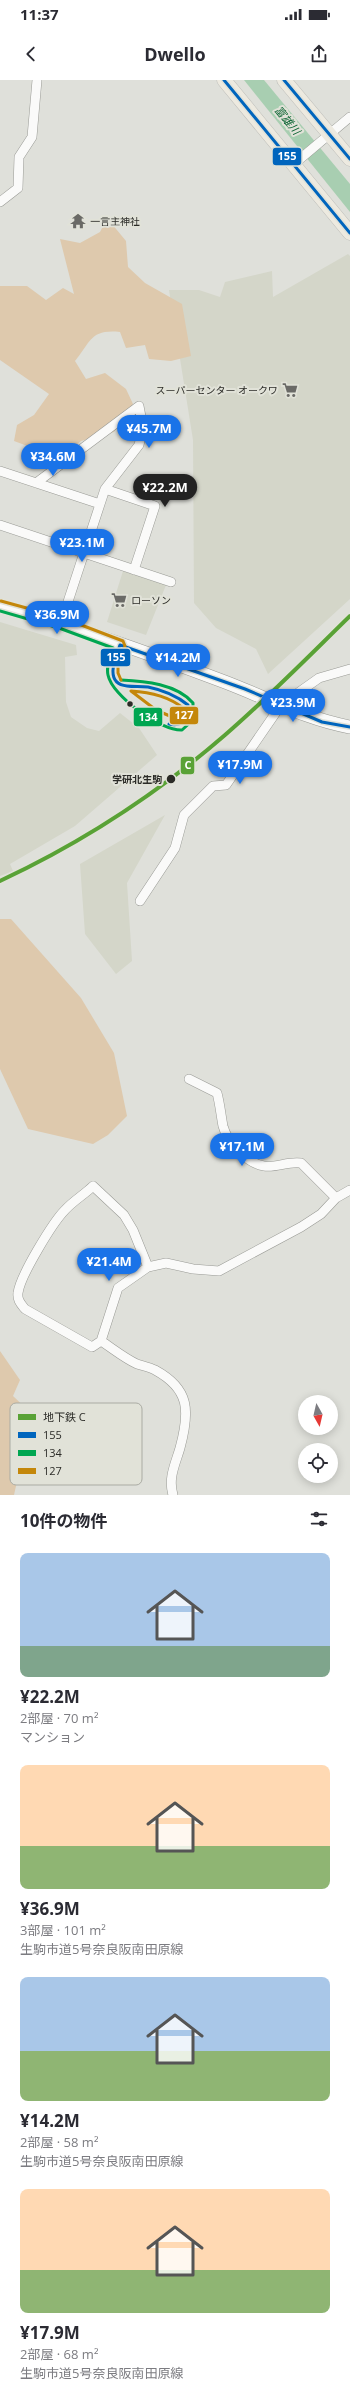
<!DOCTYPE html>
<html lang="ja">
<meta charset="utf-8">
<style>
:root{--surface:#fff;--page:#f7f7f7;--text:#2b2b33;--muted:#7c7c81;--accent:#1a73e8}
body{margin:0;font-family:"Open Sans","Noto Sans JP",sans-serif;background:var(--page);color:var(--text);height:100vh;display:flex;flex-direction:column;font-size:15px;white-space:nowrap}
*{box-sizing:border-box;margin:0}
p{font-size:13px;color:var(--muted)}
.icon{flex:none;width:22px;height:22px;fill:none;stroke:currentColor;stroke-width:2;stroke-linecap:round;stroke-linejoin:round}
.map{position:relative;height:1415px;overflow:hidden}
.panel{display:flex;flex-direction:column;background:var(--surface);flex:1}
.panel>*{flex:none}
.needle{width:26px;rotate:172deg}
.fabs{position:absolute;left:298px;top:1315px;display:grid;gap:8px}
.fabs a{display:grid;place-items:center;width:40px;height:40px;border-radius:50%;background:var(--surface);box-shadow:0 2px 10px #0003;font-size:20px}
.price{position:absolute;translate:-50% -34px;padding:0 9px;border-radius:14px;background:var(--accent);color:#fff;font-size:13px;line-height:26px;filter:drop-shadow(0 1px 2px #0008)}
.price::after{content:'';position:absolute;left:50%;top:24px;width:12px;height:9px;margin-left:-6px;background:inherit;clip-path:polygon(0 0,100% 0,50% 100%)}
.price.active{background:#222;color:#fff}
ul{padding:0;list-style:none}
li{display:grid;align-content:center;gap:8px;height:212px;padding:0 20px}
li span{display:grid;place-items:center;height:124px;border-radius:8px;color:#555}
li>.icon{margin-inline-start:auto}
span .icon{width:72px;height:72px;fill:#fffc;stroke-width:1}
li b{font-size:17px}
h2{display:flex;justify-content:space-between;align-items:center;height:48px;padding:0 20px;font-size:17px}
.status{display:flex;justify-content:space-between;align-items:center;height:28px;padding:0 20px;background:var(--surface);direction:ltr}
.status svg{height:11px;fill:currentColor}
header{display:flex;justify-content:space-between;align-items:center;height:52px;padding:0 20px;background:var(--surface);font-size:18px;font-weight:700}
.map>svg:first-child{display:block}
.built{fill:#d4d6c9}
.green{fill:#dec9ad}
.water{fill:#a8ceb1}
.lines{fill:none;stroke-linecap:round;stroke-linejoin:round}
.street-casing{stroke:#999a95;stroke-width:10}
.secondary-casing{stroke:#999a95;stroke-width:14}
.primary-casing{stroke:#bebeba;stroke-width:15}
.street{stroke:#fafaf9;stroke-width:9}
.secondary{stroke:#fafaf9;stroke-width:13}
.primary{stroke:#edeae0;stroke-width:14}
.bus-1-casing{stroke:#e1e2d8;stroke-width:6}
.bus-2-casing{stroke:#e1e2d8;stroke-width:6}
.bus-3-casing{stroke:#e1e2d8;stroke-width:6}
.bus-1{stroke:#0065bd;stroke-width:3}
.bus-2{stroke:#00a651;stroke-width:3}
.bus-3{stroke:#c4870a;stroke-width:3}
.metro-1-casing{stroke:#e1e2d8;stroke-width:7}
.metro-1{stroke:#59a236;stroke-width:4}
.bus-dot{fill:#2b2b27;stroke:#e1e2d8;stroke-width:1.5}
.labels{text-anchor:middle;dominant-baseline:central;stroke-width:4;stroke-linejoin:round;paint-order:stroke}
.poi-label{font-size:10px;fill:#2b2b27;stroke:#e1e2d8;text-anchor:start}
.stop-label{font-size:10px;font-weight:bold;fill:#2b2b27;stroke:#e1e2d8;text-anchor:end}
.water-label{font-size:11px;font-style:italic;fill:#0d6534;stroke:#e1e2d8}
.key{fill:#e1e2d8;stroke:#aaaba3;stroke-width:1}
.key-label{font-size:11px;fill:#2b2b27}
.line-badge{stroke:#e1e2d8;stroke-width:1.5}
.badge-label{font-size:11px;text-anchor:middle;font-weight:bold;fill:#fff}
</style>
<div class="status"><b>11:37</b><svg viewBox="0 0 49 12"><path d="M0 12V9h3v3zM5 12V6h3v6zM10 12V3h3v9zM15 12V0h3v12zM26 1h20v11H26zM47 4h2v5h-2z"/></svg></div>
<header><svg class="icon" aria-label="back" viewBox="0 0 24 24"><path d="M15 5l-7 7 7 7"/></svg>Dwello<svg class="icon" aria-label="share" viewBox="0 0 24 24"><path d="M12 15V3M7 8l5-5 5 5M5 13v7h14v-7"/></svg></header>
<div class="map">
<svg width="350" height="1415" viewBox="0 0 350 1415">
<rect width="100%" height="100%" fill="#dfe0da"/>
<path class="built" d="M348 174 350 176V519L268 594 256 569 216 548 194 523 193 360 169 210H199L220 217 225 202 272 191 273 217Z
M123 491 166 505 146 555 107 542Z
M0 542 76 565 77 575 65 577 66 622 71 637 87 648 99 651 120 633 139 648 157 675 75 746 10 784 13 791 0 796Z
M165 735 127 803 132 881 116 894 85 854 80 784Z"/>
<path class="green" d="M107 138 126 161 128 187 145 203 182 224 191 276 171 281 149 279 145 265 126 268 120 252C90 249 91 262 75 281L86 299 105 293 126 309 133 324 114 352 81 361 69 371H41L14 361 17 345 34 335 49 314 0 280V206H27L46 220 63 208 74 214 60 159 80 163 100 152Z
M0 839H11L81 918 114 973 127 1036 108 1055 93 1064 28 1049 0 989Z
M0 1271 20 1300 13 1316 32 1334 14 1415H0Z"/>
<path class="water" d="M244 0H264L350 104V132Z"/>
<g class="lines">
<defs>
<path id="street" d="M294 84 350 37
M0 122 18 108 19 77 32 57 37 0
M0 391 100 424
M36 403 139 326 143 347 139 365 105 409 61 543
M105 409 155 426 134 490
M0 445 171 502
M140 821 175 768 184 735 213 706 226 705 281 625 319 598 350 589
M189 999 217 1013C220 1024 221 1036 223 1046 227 1062 248 1084 264 1086 276 1088 288 1081 301 1083L336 1118
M101 1261 92 1267 25 1229C21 1224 17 1220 18 1213 20 1196 53 1142 65 1130 73 1121 85 1114 93 1106L124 1135 133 1150 148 1187
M173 1415C168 1398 175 1385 180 1368 190 1331 190 1309 155 1290 149 1287 143 1286 137 1284 124 1278 112 1268 101 1261L118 1208 148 1187 166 1183 193 1189 219 1191 301 1147 321 1134 336 1118 350 1110"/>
<path id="secondary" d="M0 526C76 547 151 574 225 602 267 618 306 639 350 647"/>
<path id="primary" d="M224 0 350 153
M284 0 350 79"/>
</defs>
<use href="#street" class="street-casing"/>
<use href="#secondary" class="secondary-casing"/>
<use href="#primary" class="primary-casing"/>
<use href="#street" class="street"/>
<use href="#secondary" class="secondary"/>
<use href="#primary" class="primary"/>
<defs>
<path id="bus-1" d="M224 0 350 153
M284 0 350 79
M169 644C177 646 183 644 189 638L188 625C177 616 163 610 148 607 141 606 134 607 127 606 104 604 115 578 120 565L245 609 322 642 350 647"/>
<path id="bus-2" d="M0 531 59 548 113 568C110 576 106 586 108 595 112 616 161 651 182 650L193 640V623C177 604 145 601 121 600"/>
<path id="bus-3" d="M1 521 63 538 123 561 125 566 118 586V593L121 600
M131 611C150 612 168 616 183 628L184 636 179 640 156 630Z"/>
</defs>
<use href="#bus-1" class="bus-1-casing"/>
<use href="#bus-2" class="bus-2-casing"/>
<use href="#bus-3" class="bus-3-casing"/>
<use href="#bus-1" class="bus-1"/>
<use href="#bus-2" class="bus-2"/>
<use href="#bus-3" class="bus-3"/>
<defs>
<path id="metro-1" d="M0 801C81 763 157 714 225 655 269 617 309 576 350 536"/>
</defs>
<use href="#metro-1" class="metro-1-casing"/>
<use href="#metro-1" class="metro-1"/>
</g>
<defs>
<symbol id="temple-bare" viewBox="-9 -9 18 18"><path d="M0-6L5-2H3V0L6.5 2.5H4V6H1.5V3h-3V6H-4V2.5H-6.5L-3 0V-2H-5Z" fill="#6a6a66" stroke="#e1e2d8" stroke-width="2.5" paint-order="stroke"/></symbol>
<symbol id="supermarket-bare" viewBox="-9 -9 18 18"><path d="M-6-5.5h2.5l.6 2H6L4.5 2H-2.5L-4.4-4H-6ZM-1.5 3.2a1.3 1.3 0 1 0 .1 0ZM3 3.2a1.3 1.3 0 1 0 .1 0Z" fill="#6a6a66" stroke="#e1e2d8" stroke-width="2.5" paint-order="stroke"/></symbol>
</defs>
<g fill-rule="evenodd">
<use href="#temple-bare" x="67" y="130" width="22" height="22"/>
<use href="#supermarket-bare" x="279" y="299" width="22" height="22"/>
<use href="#supermarket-bare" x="108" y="509" width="22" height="22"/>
</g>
<g class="bus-dot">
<circle cx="130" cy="624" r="3.5"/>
<circle cx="171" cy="699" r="5"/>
</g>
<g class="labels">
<g class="poi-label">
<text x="90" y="141">一言主神社</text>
<text x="278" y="310" text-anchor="end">スーパーセンター オークワ</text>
<text x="131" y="520">ローソン</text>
</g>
<g class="stop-label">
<text x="162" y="699">学研北生駒</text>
</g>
<g class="water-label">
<text transform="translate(288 40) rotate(51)">富雄川</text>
</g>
</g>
<rect x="10" y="1323" width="132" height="82" rx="6" class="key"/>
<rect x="18" y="1334" width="18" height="6" fill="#59a236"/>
<rect x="18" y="1352" width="18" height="6" fill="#0065bd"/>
<rect x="18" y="1370" width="18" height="6" fill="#00a651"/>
<rect x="18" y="1388" width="18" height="6" fill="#c4870a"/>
<g class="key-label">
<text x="43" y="1341">地下鉄 C</text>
<text x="43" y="1359">155</text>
<text x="43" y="1377">134</text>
<text x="43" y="1395">127</text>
</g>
<g class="line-badge">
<rect x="272" y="67" width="30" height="19" rx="4" fill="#0065bd"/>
<rect x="100" y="568" width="31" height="19" rx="4" fill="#0065bd"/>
<rect x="169" y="626" width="30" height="19" rx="4" fill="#c4870a"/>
<rect x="133" y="627" width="30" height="20" rx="4" fill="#00a651"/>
<rect x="180" y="676" width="15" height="19" rx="4" fill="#59a236"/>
</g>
<g class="badge-label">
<text x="287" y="80">155</text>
<text x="116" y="581">155</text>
<text x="184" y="639">127</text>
<text x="148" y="641">134</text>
<text x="188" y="689">C</text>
</g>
</svg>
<div class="fabs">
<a><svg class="needle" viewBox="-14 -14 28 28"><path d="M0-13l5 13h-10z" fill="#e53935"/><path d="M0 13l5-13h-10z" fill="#7c7c81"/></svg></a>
<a><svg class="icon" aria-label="locate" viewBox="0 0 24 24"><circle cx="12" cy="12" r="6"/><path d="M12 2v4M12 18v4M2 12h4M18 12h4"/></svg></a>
</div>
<b class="price" style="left:149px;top:369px">¥45.7M</b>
<b class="price" style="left:53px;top:397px">¥34.6M</b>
<b class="price active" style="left:165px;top:428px">¥22.2M</b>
<b class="price" style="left:82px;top:483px">¥23.1M</b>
<b class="price" style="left:57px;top:555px">¥36.9M</b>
<b class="price" style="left:178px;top:598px">¥14.2M</b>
<b class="price" style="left:293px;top:643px">¥23.9M</b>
<b class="price" style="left:240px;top:705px">¥17.9M</b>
<b class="price" style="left:242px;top:1087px">¥17.1M</b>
<b class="price" style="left:109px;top:1202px">¥21.4M</b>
</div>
<section class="panel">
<h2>10件の物件<svg class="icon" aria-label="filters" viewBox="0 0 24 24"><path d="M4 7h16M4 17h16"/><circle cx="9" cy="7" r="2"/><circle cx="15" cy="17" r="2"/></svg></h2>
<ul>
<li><span style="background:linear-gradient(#a9c7e8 75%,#7fa58c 0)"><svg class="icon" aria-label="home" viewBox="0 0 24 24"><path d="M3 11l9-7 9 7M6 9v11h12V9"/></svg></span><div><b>¥22.2M</b><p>2部屋 · 70 m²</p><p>マンション</p></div></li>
<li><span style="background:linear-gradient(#ffd9b3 65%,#8fb573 0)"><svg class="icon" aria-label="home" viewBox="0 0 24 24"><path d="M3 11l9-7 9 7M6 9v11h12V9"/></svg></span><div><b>¥36.9M</b><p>3部屋 · 101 m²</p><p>生駒市道5号奈良阪南田原線</p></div></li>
<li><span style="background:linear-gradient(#a9c7e8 60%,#8fb573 0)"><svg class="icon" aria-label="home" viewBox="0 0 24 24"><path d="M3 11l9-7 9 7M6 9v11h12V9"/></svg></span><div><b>¥14.2M</b><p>2部屋 · 58 m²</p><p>生駒市道5号奈良阪南田原線</p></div></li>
<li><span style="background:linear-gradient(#ffd9b3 65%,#8fb573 0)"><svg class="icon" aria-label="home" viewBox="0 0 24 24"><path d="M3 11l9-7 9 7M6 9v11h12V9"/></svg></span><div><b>¥17.9M</b><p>2部屋 · 68 m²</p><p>生駒市道5号奈良阪南田原線</p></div></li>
</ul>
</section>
